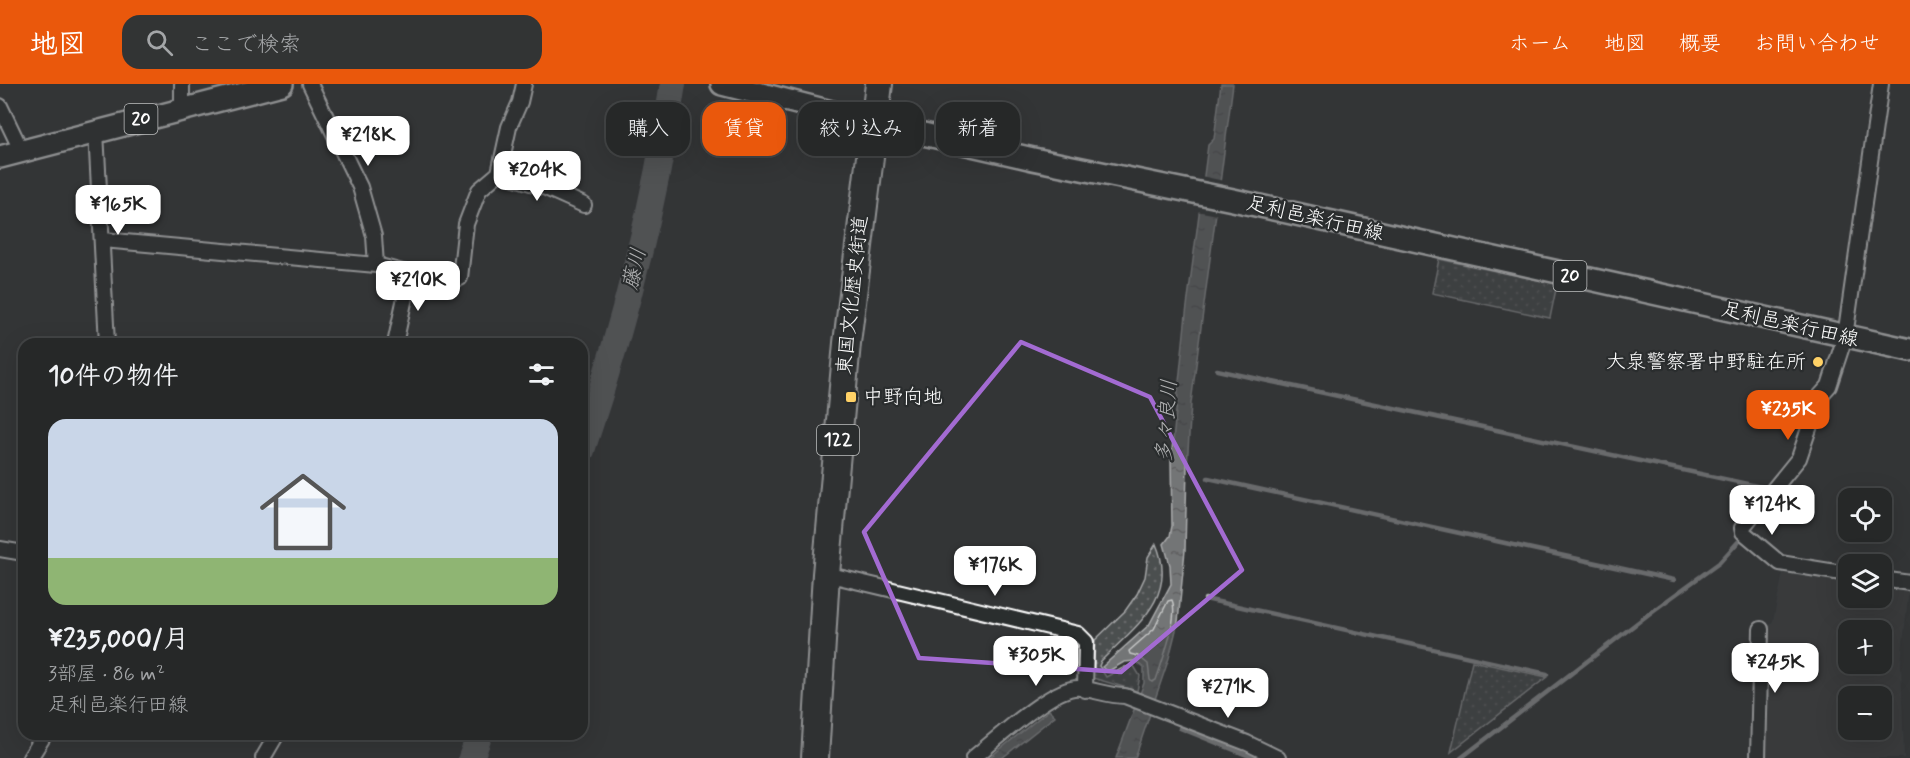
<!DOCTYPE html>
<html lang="ja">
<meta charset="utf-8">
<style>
:root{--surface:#262828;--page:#323434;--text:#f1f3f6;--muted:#a4a6a8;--line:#424445;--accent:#ea580c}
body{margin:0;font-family:Mynerve,"Klee One",sans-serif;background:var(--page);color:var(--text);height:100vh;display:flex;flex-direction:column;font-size:22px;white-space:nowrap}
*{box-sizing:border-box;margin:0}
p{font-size:20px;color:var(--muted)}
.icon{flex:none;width:33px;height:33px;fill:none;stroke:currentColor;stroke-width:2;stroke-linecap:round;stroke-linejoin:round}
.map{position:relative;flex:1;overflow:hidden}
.side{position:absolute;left:18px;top:254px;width:570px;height:402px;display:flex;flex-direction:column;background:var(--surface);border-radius:18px;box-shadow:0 6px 24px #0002,0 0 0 2px var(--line)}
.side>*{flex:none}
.hud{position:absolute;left:606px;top:18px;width:570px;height:54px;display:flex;gap:12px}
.buttons{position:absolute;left:1838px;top:404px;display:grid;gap:12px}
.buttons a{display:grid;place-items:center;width:54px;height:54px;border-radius:12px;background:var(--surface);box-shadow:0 6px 24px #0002,0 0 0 2px var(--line);font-size:30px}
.price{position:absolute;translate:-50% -51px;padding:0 14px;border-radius:12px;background:#fff;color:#222;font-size:20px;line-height:39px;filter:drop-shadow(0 2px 3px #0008)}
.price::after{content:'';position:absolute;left:50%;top:36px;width:18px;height:14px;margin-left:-9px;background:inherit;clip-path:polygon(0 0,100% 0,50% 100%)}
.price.active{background:var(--accent);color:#fff}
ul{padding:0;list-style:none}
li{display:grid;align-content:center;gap:12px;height:318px;padding:0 30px}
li+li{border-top:2px solid var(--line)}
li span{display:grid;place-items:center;height:186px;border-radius:18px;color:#555}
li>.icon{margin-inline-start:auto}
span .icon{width:108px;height:108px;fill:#fffc;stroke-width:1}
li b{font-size:26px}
h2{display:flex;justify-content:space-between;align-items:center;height:72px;padding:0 30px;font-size:26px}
.tag{padding:0 21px;border-radius:18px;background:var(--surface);box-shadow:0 6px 24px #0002,0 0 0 2px var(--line);font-size:21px;line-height:54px}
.tag.active{background:var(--accent);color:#fff}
header{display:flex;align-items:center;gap:36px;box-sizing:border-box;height:84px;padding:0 30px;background:var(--accent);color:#fff}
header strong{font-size:28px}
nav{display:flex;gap:33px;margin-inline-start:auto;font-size:21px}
.search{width:420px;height:54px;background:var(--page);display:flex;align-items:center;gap:15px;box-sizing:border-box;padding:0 21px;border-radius:18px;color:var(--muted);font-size:22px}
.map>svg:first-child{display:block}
.built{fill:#404243;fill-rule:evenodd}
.grass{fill:url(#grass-dots);stroke:#a6a7a8;stroke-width:1.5}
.water{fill:url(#water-ripples);stroke:#abacad;stroke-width:1.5}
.pier{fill:#333536}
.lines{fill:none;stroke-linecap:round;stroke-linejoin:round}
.shore{stroke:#c7c8c8;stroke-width:1.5}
.stream{stroke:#abacad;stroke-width:4.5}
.river{stroke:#737576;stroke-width:26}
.street-casing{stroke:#fff;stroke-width:18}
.primary-casing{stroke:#fff;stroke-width:26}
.highway-casing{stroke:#fff;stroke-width:30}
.street{stroke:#2a2d2e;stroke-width:14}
.primary{stroke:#2a2d2e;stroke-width:21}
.highway{stroke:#2a2d2e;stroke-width:26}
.marked{fill:none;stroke:#a36bd2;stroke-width:4.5;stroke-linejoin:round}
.poi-dot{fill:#ffd166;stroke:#2a2d2e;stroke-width:2}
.labels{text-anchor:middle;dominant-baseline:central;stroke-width:4.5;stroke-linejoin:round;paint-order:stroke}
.shield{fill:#2a2d2e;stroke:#bfc0c0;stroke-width:1.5}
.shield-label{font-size:18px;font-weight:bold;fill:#fff}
.street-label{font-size:20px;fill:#fff;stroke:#2a2d2e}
.poi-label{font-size:20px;fill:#fff;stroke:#2a2d2e;text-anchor:end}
.water-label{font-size:21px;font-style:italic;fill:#b2b3b4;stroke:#2a2d2e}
</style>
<header>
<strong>地図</strong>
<div class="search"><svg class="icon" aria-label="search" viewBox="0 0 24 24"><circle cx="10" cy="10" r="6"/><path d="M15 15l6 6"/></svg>ここで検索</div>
<nav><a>ホーム</a><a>地図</a><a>概要</a><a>お問い合わせ</a></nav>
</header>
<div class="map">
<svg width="1910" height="674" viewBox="0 0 1910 674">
<defs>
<pattern id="grass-dots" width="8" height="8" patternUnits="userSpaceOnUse" patternTransform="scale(1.5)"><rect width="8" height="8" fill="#4c4f50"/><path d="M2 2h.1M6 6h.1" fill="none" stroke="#67696a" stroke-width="1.8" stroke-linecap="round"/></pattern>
<pattern id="water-ripples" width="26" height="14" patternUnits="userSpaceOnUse" patternTransform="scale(1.5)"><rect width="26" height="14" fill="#737576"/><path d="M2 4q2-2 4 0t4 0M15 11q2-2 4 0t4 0" fill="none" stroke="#606061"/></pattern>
</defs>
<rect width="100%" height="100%" fill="#333536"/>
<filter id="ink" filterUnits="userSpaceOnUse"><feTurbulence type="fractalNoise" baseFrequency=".0167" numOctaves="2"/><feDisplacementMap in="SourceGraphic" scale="12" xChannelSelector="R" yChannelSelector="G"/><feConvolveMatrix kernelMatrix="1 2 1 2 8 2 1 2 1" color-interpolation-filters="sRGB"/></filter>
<g filter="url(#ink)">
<path class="built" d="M1784 484 1848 495V513H1881V500L1909 504 1901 578 1904 674H1762L1765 547 1773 537ZM1848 546H1881V579H1848ZM1848 612H1881V645H1848Z"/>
<path class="grass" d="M1439 175 1557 200 1550 234 1432 209Z
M1156 460C1179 514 1134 543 1101 577L1099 582 1106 593 1125 583 1134 582 1140 592 1137 607 1093 594 1095 556 1125 527 1137 510 1145 493 1148 473Z
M1472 577 1547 593 1451 668Z"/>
<path class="water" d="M1221 0H1233L1191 319 1187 383 1185 466 1178 538 1169 574 1135 674H1116L1144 599V584L1135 577 1124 578 1107 588 1102 583 1149 541 1171 500 1170 481 1164 460 1170 452 1172 442 1171 376 1186 230 1208 61 1214 55Z
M1049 626 1055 632 1002 674H989Z"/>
<path class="pier" d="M1201 92 1224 97 1218 131 1196 127Z"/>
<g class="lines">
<path class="shore" d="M1172 516C1179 533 1162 578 1156 596L1152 598 1150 596 1148 580 1138 572 1130 570 1129 567 1154 545 1168 517Z"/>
<path class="stream" d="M1217 286 1766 404
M1208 394 1674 496
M1205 515 1547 590
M1180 644 1254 674
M1461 674 1654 526 1719 479 1738 458"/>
<path class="river" d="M582 366C622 247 654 125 673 0
M471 674 480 650"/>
<defs>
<path id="street" d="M182 0V25
M310 0 360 103 374 152 376 181
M0 22 22 68
M96 47 107 260
M499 89 546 104 584 121
M103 156 376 181 410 190 460 194 466 140 479 106 499 89 509 43 520 18 524 0
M395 260 410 190
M0 465 24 469
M826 490 1078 550 1086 558 1085 606
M1848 490 1780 479 1743 448 1742 444 1799 374 1820 312 1829 302 1845 253 1881 0
M1881 495 1910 499
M30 674 45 650
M263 674 277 650
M973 674C995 657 1054 601 1080 604 1095 606 1109 612 1125 612L1247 659 1278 674
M1758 674 1761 545"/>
<path id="primary" d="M722 0 875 39 1033 75 1233 116 1910 266
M0 73 282 0"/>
<path id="highway" d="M815 674 826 490 847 259 879 0"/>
</defs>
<use href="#street" class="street-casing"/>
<use href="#primary" class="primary-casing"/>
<use href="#highway" class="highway-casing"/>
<use href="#street" class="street"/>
<use href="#primary" class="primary"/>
<use href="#highway" class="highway"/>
</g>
</g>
<path d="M0 0H1910V674H0ZM1021 258 1150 313 1242 486 1121 588 919 574 864 448Z" fill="#333536" fill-opacity=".55" fill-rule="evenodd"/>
<path class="marked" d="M1021 258 1150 313 1242 486 1121 588 919 574 864 448Z"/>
<g class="poi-dot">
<circle cx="1818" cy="278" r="6"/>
<rect x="845" y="307" width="12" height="12" rx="3"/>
</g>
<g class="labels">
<g class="shield">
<rect x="124.5" y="20" width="33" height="30" rx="4.5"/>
<rect x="1553.5" y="177" width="33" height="30" rx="4.5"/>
<rect x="817" y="341" width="42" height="30" rx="4.5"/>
</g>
<g class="shield-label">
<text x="141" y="35">20</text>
<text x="1570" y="192">20</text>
<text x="838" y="356">122</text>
</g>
<g class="street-label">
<text transform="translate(1315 135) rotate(13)">足利邑楽行田線</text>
<text transform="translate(853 211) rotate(-84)">東国文化歴史街道</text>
<text transform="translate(1790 241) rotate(13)">足利邑楽行田線</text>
</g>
<g class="poi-label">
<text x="1806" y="278">大泉警察署中野駐在所</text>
<text x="863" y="313" text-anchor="start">中野向地</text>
</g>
<g class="water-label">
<text transform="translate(635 185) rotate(-77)">藤川</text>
<text transform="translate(1167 337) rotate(-86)">多々良川</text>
</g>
</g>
</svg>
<div class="buttons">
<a><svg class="icon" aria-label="locate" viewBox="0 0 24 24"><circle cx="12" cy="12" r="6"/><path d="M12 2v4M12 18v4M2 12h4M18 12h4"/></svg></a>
<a><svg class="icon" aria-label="layers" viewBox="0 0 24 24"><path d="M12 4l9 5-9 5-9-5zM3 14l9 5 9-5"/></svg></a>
<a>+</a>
<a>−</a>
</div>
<b class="price" style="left:368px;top:83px">¥218K</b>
<b class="price" style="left:537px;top:118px">¥204K</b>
<b class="price" style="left:118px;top:152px">¥165K</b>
<b class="price" style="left:418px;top:228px">¥210K</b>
<b class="price active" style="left:1788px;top:357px">¥235K</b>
<b class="price" style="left:1772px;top:452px">¥124K</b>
<b class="price" style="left:995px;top:513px">¥176K</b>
<b class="price" style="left:1036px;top:603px">¥305K</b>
<b class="price" style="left:1775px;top:610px">¥245K</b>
<b class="price" style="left:1228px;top:635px">¥271K</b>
<div class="hud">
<a class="tag">購入</a>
<a class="tag active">賃貸</a>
<a class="tag">絞り込み</a>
<a class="tag">新着</a>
</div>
<section class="side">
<h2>10件の物件<svg class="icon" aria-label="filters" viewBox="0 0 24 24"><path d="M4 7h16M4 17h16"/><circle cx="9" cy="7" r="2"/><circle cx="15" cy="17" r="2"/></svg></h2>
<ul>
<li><span style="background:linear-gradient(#c9d6e8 75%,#8fb573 0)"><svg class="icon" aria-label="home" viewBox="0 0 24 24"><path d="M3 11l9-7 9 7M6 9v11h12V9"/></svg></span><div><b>¥235,000/月</b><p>3部屋 · 86 m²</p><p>足利邑楽行田線</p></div></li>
</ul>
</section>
</div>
